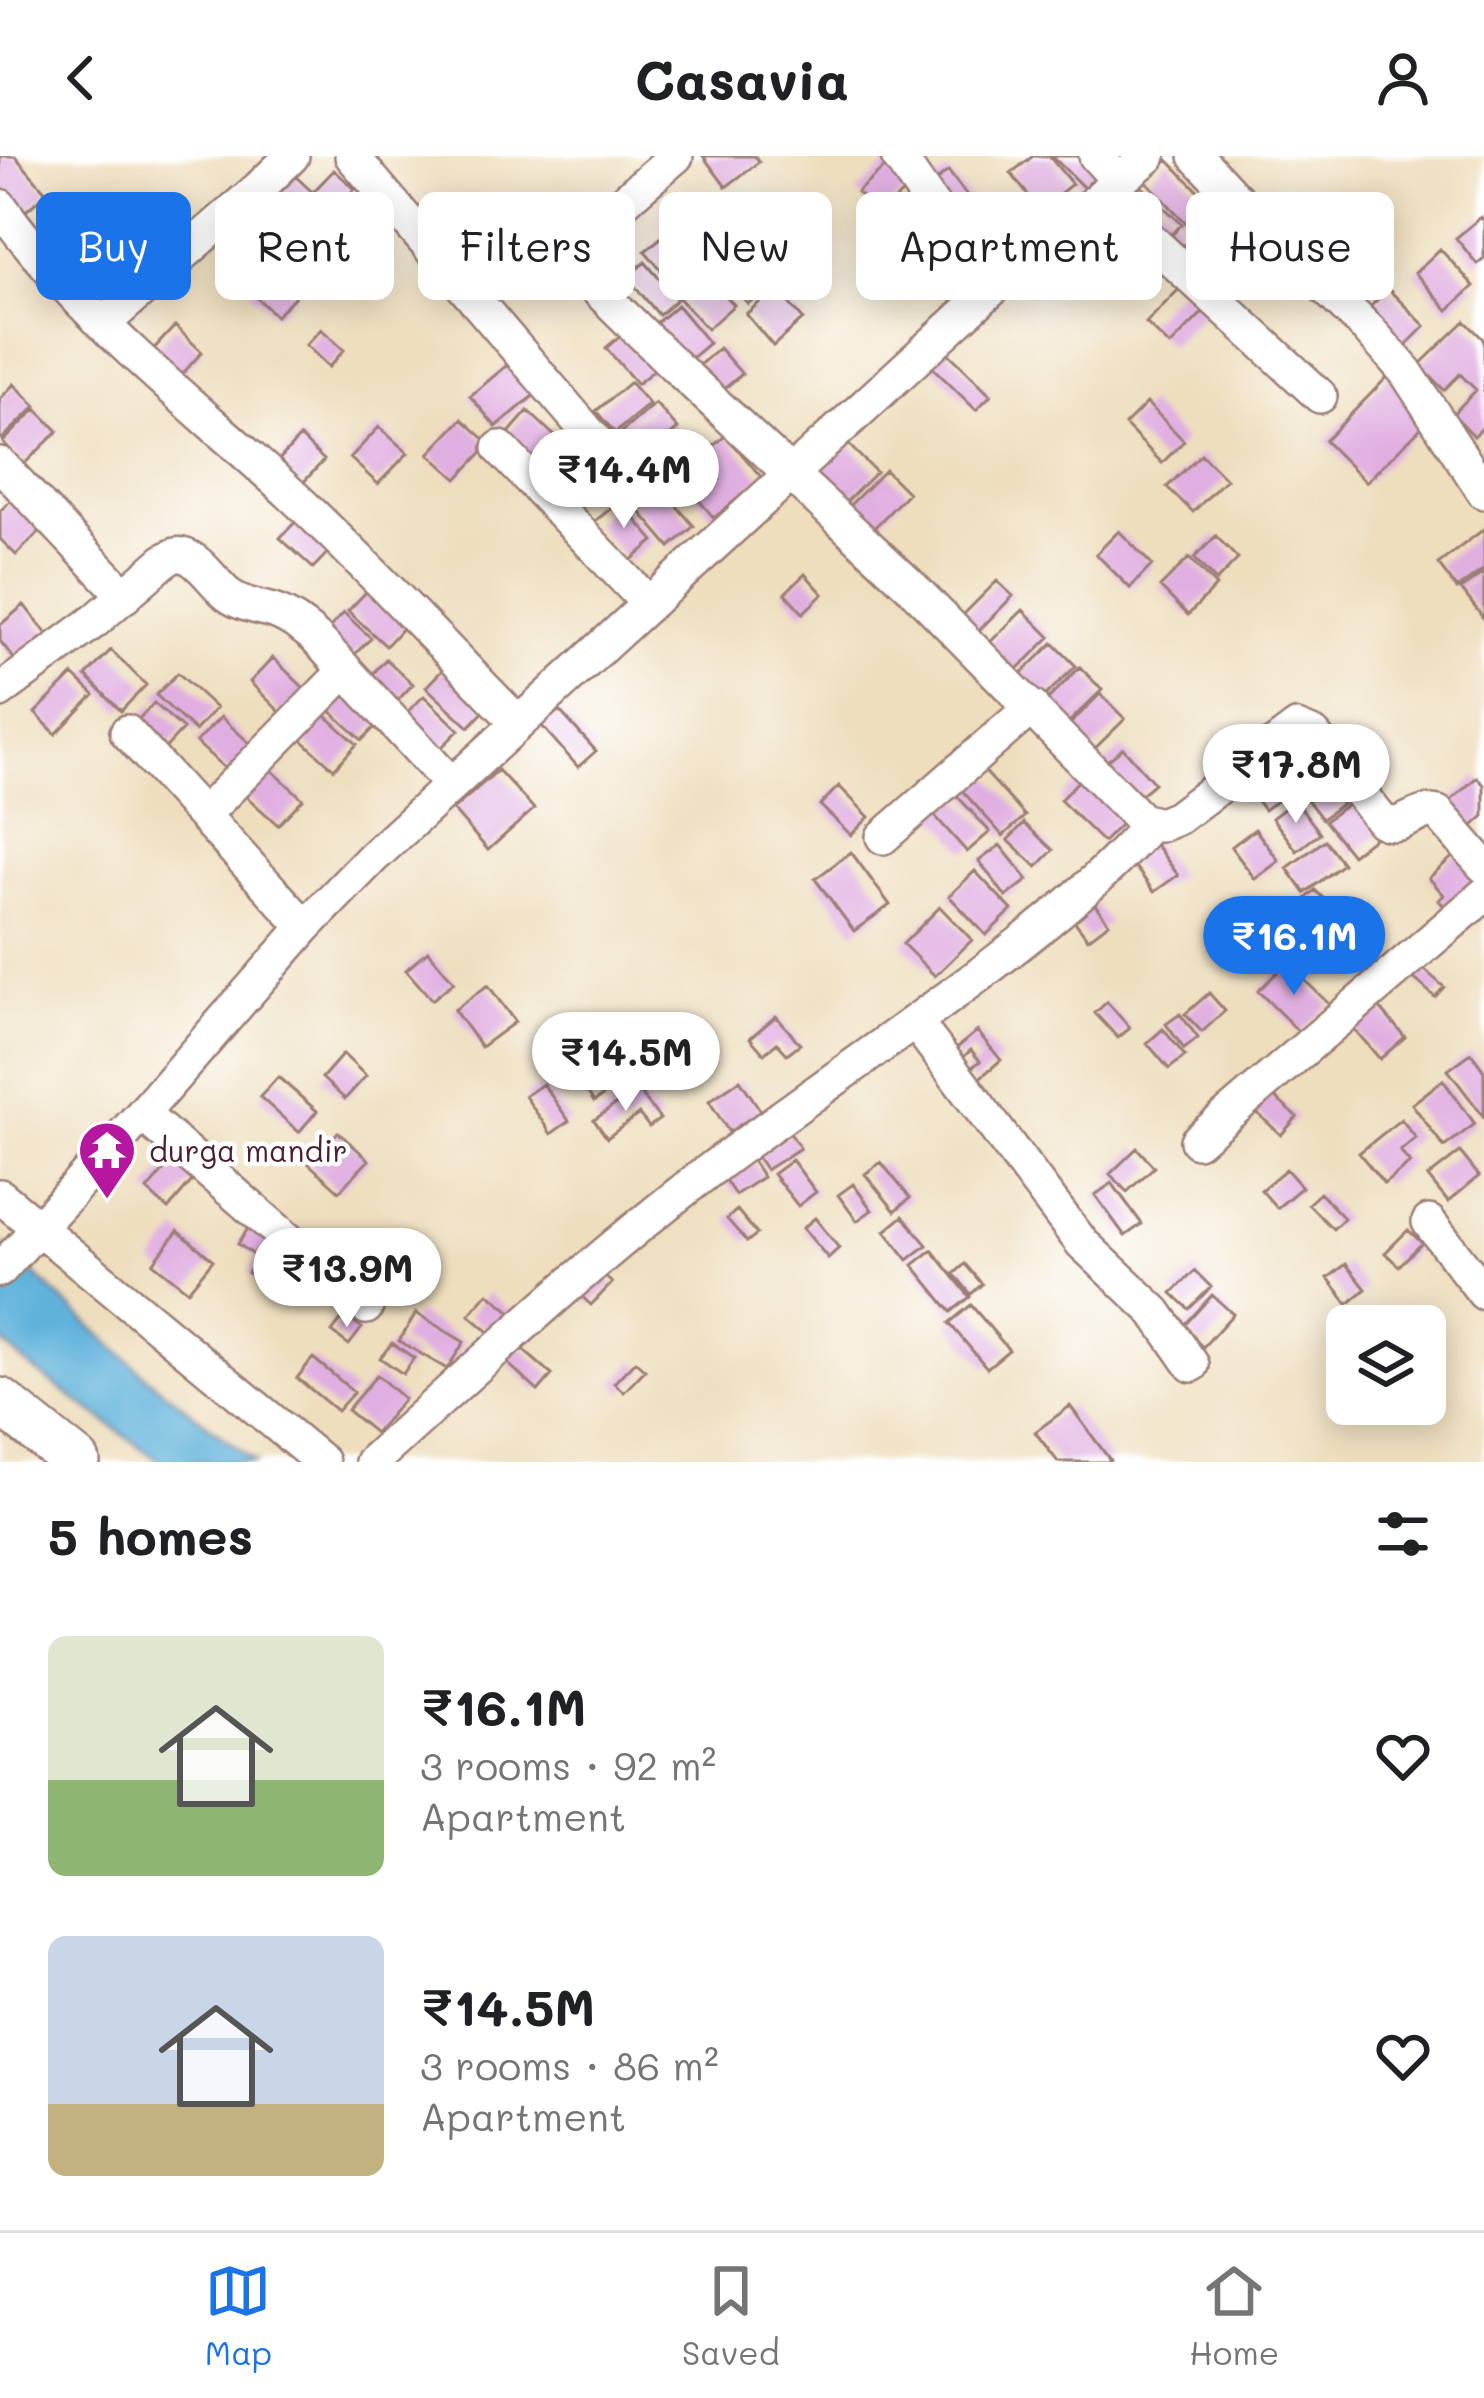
<!DOCTYPE html>
<meta charset="utf-8">
<style>
:root{--surface:#fff;--page:#f2f2f2;--text:#202124;--muted:#757577;--line:#e0e0e0;--accent:#1a73e8}
body{margin:0;font-family:Mali,sans-serif;background:var(--page);color:var(--text);height:100vh;display:flex;flex-direction:column;font-size:45px;white-space:nowrap}
*{box-sizing:border-box;margin:0}
p{font-size:39px;color:var(--muted)}
.icon{flex:none;width:66px;height:66px;fill:none;stroke:currentColor;stroke-width:2;stroke-linecap:round;stroke-linejoin:round}
.map{position:relative;height:1306px;overflow:hidden}
.details{display:flex;flex-direction:column;background:var(--surface);flex:1}
.details>*{flex:none}
.hud{position:absolute;left:36px;top:36px;width:1413px;height:108px;display:flex;gap:24px}
.tools{position:absolute;left:1326px;top:1149px;display:grid;gap:24px}
.tools a{display:grid;place-items:center;width:120px;height:120px;border-radius:18px;background:var(--surface);box-shadow:0 6px 30px #0003;font-size:60px}
.price{position:absolute;translate:-50% -102px;padding:0 27px;border-radius:42px;background:#fff;color:#222;font-size:39px;line-height:78px;filter:drop-shadow(0 3px 6px #0008)}
.price::after{content:'';position:absolute;left:50%;top:72px;width:36px;height:27px;margin-left:-18px;background:inherit;clip-path:polygon(0 0,100% 0,50% 100%)}
.price.on{background:var(--accent);color:#fff}
ul{padding:0;list-style:none}
li{display:flex;align-items:center;gap:36px;height:300px;padding:0 48px}
li span{display:grid;place-items:center;flex:none;width:336px;height:240px;border-radius:18px;color:#555}
li>.icon{margin-inline-start:auto}
span .icon{width:144px;height:144px;fill:#fffc;stroke-width:1}
li b{font-size:51px}
h2{display:flex;justify-content:space-between;align-items:center;height:144px;padding:0 48px;font-size:51px}
.chip{padding:0 42px;border-radius:18px;background:var(--surface);box-shadow:0 6px 30px #0003;font-size:42px;line-height:108px}
.chip.on{background:var(--accent);color:#fff}
header{display:flex;justify-content:space-between;align-items:center;height:156px;padding:0 48px;background:var(--surface);font-size:54px;font-weight:700}
.tabs{display:flex;justify-content:space-around;align-items:center;height:168px;border-top:3px solid var(--line);background:var(--surface);font-size:33px;color:var(--muted)}
.tabs a{display:grid;justify-items:center;gap:6px}
.tabs .on{color:var(--accent)}
.map>svg:first-child{display:block}
.water{fill:#60b2db;stroke:#556883;stroke-width:3}
.building{fill:#e0afe1}
.lines{fill:none;stroke-linecap:round;stroke-linejoin:round}
.minor-casing{stroke:#9c7e74;stroke-width:38}
.secondary-casing{stroke:#9c7e74;stroke-width:50}
.minor{stroke:#fff;stroke-width:33}
.secondary{stroke:#fff;stroke-width:45}
.labels{text-anchor:middle;dominant-baseline:central;stroke-width:9;stroke-linejoin:round;paint-order:stroke}
.poi-label{font-size:30px;fill:#4a1f2b;stroke:#fff;text-anchor:start}
</style>
<header><svg class="icon" aria-label="back" viewBox="0 0 24 24"><path d="M15 5l-7 7 7 7"/></svg>Casavia<svg class="icon" aria-label="person" viewBox="0 0 24 24"><circle cx="12" cy="8" r="4"/><path d="M4 21q1-7 8-7t8 7"/></svg></header>
<div class="map">
<svg width="1484" height="1306" viewBox="0 0 1484 1306">
<rect width="100%" height="100%" fill="#fff"/>
<filter id="ink" filterUnits="userSpaceOnUse"><feTurbulence type="fractalNoise" baseFrequency=".00833" numOctaves="2"/><feDisplacementMap in="SourceGraphic" scale="24" xChannelSelector="R" yChannelSelector="G"/><feConvolveMatrix kernelMatrix="1 2 1 2 8 2 1 2 1" color-interpolation-filters="sRGB"/></filter>
<filter id="wash" filterUnits="userSpaceOnUse"><feTurbulence type="fractalNoise" baseFrequency=".004" numOctaves="4" result="noise"/><feDisplacementMap in="SourceGraphic" scale="48" xChannelSelector="R" yChannelSelector="G"/><feGaussianBlur stdDeviation="2.7" result="paint"/><feColorMatrix in="noise" values="0 0 0 0 0 0 0 0 0 0 0 0 0 0 0 0 0 1.4 0 .05"/><feComposite in="paint" operator="in"/></filter>
<g filter="url(#wash)">
<rect width="100%" height="100%" fill="#eedebe"/>
<path class="water" d="M0 1087 150 1224 255 1306H161L25 1207 0 1184Z"/>
<g id="blocks">
<path class="building" d="M0 0H15L47 37 20 60 0 37Z
M703 0H755L759 6 726 31Z
M1033 0H1049L1072 28 1039 54 1011 17Z
M1052 0H1085L1101 16 1085 33Z
M1168 4 1210 47 1187 68 1146 25Z
M891 6 912 29 878 59 857 36Z
M334 14 355 33 335 54 314 35Z
M948 15 999 81 979 96 928 31Z
M294 19 336 58 316 80 274 40Z
M1141 30 1182 68 1165 86 1124 48Z
M906 46 933 75 909 97 883 68Z
M1218 55 1241 79 1204 116 1180 93Z
M1481 61 1484 65V102L1477 108 1456 82Z
M756 64 790 104 775 116 741 77Z
M670 74 701 111 677 133 645 95Z
M737 80 776 125 748 148 710 103Z
M1246 80 1267 101 1227 140 1207 119Z
M1440 93 1474 130 1448 154 1415 117Z
M645 106 677 143 659 159 627 121Z
M269 115 296 139 276 160 250 135Z
M706 118 734 149 707 173 679 142Z
M1182 130 1206 153 1170 190 1146 167Z
M776 132 803 163 773 190 746 158Z
M1388 133 1425 170 1403 192 1366 155Z
M677 149 709 187 681 211 649 173Z
M1465 165 1484 184V270L1474 280 1453 258 1476 234 1460 218 1444 234 1419 209Z
M175 170 202 196 176 225 148 199Z
M321 173 344 194 329 211 306 189Z
M628 173 659 210 637 228 606 192Z
M942 191 991 239 976 254 927 206Z
M719 192 742 218 719 237 697 211Z
M512 205 538 236 496 271 470 240Z
M1395 213 1426 267 1366 326 1325 285Z
M630 226 649 248 615 277 596 255Z
M14 228 36 250 2 283 0 281V243Z
M655 247 678 273 640 305 618 279Z
M1147 247 1184 285 1162 307 1125 269Z
M36 253 58 275 24 308 3 286Z
M528 255 558 283 535 307 506 280Z
M462 263 490 288 457 323 429 298Z
M379 271 408 297 378 328 350 302Z
M726 279 762 322 714 362 678 320Z
M300 281 324 304 300 330 276 307Z
M573 284 600 316 565 346 537 314Z
M844 284 876 316 845 347 813 315Z
M1201 298 1226 323 1193 356 1167 331Z
M885 314 908 337 871 375 847 352Z
M654 324 694 370 670 391 630 344Z
M14 341 44 371 16 399 0 383V355Z
M620 345 654 385 629 406 594 366Z
M303 358 336 388 313 412 280 382Z
M1484 373V413L1457 433 1438 408Z
M1119 375 1152 409 1130 432 1096 398Z
M1216 380 1238 403 1216 425 1194 402Z
M1189 402 1216 430 1188 459 1160 431Z
M1484 416V463L1461 433Z
M805 418 823 438 803 457 785 437Z
M997 425 1013 440 973 480 958 464Z
M370 432 407 467 386 490 348 455Z
M24 449 47 478 15 504 0 485V469Z
M1023 454 1050 481 1014 517 986 490Z
M344 457 371 482 351 502 324 477Z
M1053 487 1076 510 1044 541 1021 518Z
M111 494 146 529 121 555 86 520Z
M273 502 312 540 288 564 250 526Z
M386 503 413 528 395 547 369 522Z
M1080 511 1102 534 1066 569 1044 547Z
M443 513 486 553 469 571 426 531Z
M178 517 216 552 195 575 156 539Z
M73 519 94 539 56 578 35 557Z
M344 527 383 563 362 584 324 549Z
M1100 538 1125 563 1090 597 1066 572Z
M424 540 459 574 438 595 403 560Z
M154 547 183 573 159 599 130 572Z
M317 552 357 588 334 613 294 577Z
M559 554 596 595 578 611 541 569Z
M221 561 257 594 233 620 196 586Z
M1300 575 1324 605 1301 622 1278 593Z
M1123 592 1154 627 1131 647 1100 611Z
M1261 605 1286 638 1264 654 1239 621Z
M263 606 303 643 278 669 238 633Z
M980 610 1025 660 1003 680 958 630Z
M1326 610 1351 641 1322 663 1298 632Z
M498 614 534 653 488 694 453 654Z
M1082 621 1125 664 1103 686 1060 644Z
M1477 621 1484 629V660L1467 675 1445 650Z
M839 630 869 661 851 679 820 649Z
M949 631 990 676 967 696 927 651Z
M1295 644 1320 677 1297 695 1272 662Z
M1353 644 1379 678 1352 699 1325 665Z
M1024 667 1053 694 1037 711 1008 684Z
M1255 673 1279 705 1255 723 1231 691Z
M1150 681 1178 719 1154 736 1126 699Z
M1325 684 1343 708 1305 737 1287 712Z
M1000 689 1028 724 1006 741 979 705Z
M1459 695 1483 722 1447 754 1439 744 1444 739 1429 722Z
M851 696 890 749 854 775 815 723Z
M975 715 1012 754 986 779 949 740Z
M1315 734 1332 751 1296 785 1280 768Z
M1093 746 1109 767 1088 783 1072 762Z
M940 751 972 784 935 820 903 788Z
M1336 759 1359 781 1336 806 1312 783Z
M428 795 454 826 432 844 406 814Z
M1287 807 1329 848 1300 877 1258 835Z
M1418 808 1444 831 1435 841 1409 818Z
M488 829 515 866 481 891 454 854Z
M1209 837 1225 855 1202 876 1185 858Z
M1373 844 1405 881 1380 903 1348 866Z
M1107 846 1130 872 1118 882 1095 857Z
M1180 858 1198 882 1184 893 1166 868Z
M776 860 800 888 787 898 777 887 764 898 750 882Z
M1163 873 1185 900 1169 913 1147 887Z
M977 875 1001 904 974 927 965 917 980 905 971 894 959 905 952 896Z
M607 887 631 920 594 946 571 912Z
M1471 897 1484 915V961L1448 914Z
M343 898 366 920 345 943 322 922Z
M278 921 317 955 299 976 260 941Z
M740 924 761 955 729 976 709 945Z
M1443 924 1475 968 1444 991 1412 948Z
M543 928 569 965 551 978 525 940Z
M637 933 660 963 649 971 639 958 607 982 594 964Z
M1269 936 1297 961 1281 979 1253 953Z
M1401 963 1416 982 1400 995 1410 1007 1384 1028 1359 997Z
M338 976 369 1004 339 1035 309 1008Z
M790 977 800 992 766 1014 756 1000Z
M1137 992 1154 1011 1127 1036 1110 1018Z
M1460 996 1479 1020 1448 1046 1428 1021Z
M177 999 198 1018 168 1053 147 1034Z
M751 1003 763 1021 735 1039 723 1021Z
M792 1004 816 1036 798 1050 773 1018Z
M881 1006 910 1042 895 1055 865 1018Z
M1286 1013 1302 1031 1277 1052 1261 1034Z
M1112 1027 1142 1068 1125 1080 1095 1039Z
M853 1028 872 1054 857 1065 838 1039Z
M1320 1037 1344 1062 1333 1073 1308 1048Z
M737 1054 757 1078 747 1086 727 1063Z
M903 1060 927 1089 908 1104 885 1075Z
M815 1062 839 1092 828 1102 803 1072Z
M249 1071 290 1101 269 1132 248 1117 258 1102 238 1088Z
M1408 1074 1422 1087 1399 1110 1385 1097Z
M178 1075 213 1104 188 1135 153 1107Z
M932 1094 970 1141 951 1156 913 1109Z
M965 1108 982 1128 971 1138 954 1118Z
M1346 1108 1366 1133 1348 1148 1328 1122Z
M1195 1115 1211 1131 1189 1153 1172 1137Z
M601 1117 612 1127 591 1149 580 1139Z
M488 1137 515 1159 496 1182 469 1159Z
M1212 1139 1233 1158 1203 1191 1182 1172Z
M971 1149 1009 1194 987 1212 949 1167Z
M416 1157 464 1186 447 1213 399 1185Z
M345 1159 362 1172 349 1189 332 1176Z
M514 1186 552 1219 538 1235 501 1201Z
M392 1187 414 1202 403 1218 380 1202Z
M313 1202 354 1236 337 1255 297 1222Z
M635 1205 645 1214 624 1236 614 1227Z
M377 1219 404 1243 375 1277 347 1254Z
M1070 1250 1110 1304 1107 1306H1058L1035 1276Z"/>
</g>
</g>
<g filter="url(#ink)">
<use href="#blocks" fill-opacity="0" stroke="#9c7e74" stroke-width="3"/>
<g class="lines">
<defs>
<path id="minor" d="M352 0 629 324
M898 0 991 134
M1096 0 1119 25
M1196 0 1251 59 1369 174 1406 216 1484 336
M1102 39 1320 240
M0 50C79 161 192 247 292 339 370 412 443 490 517 566
M562 99 674 209 912 431 1141 664 1160 669 1177 662 1297 572 1314 579 1382 665C1403 676 1416 651 1438 657L1484 710
M544 111 562 99 676 0
M104 167 258 33 292 0
M500 292 648 447
M0 308 125 440
M0 535 96 464 164 405C170 402 175 397 182 399 199 402 214 427 227 438 241 449 256 450 273 455 289 460 302 470 315 481L450 627
M127 576 305 771
M204 658 345 515
M883 681 1032 551
M916 867 1082 1087 1155 1156 1192 1209
M142 958 366 1151
M1197 985 1484 739
M0 1040 322 1306
M1429 1066 1484 1137
M0 1114 142 958 305 771 373 701 991 134 1149 0
M372 1306C485 1203 597 1099 719 1007 805 943 893 883 979 819 1039 773 1100 726 1150 668"/>
<path id="secondary" d="M0 1245 77 1306"/>
</defs>
<use href="#minor" class="minor-casing"/>
<use href="#secondary" class="secondary-casing"/>
<use href="#minor" class="minor"/>
<use href="#secondary" class="secondary"/>
</g>
</g>
<defs>
<symbol id="temple-pin" viewBox="-11 -11 22 30"><path d="M0 17L-7.5 6A9.5 9.5 0 1 1 7.5 6Z" fill="#b5179e" stroke="#fff"/><path d="M0-6L5-2H3V0L6.5 2.5H4V6H1.5V3h-3V6H-4V2.5H-6.5L-3 0V-2H-5Z" fill="#fff"/></symbol>
</defs>
<g fill-rule="evenodd">
<use href="#temple-pin" x="74" y="961" width="66" height="90"/>
</g>
<g class="labels">
<g class="poi-label">
<text x="149" y="994">durga mandir</text>
</g>
</g>
</svg>
<div class="tools">
<a><svg class="icon" aria-label="layers" viewBox="0 0 24 24"><path d="M12 4l9 5-9 5-9-5zM3 14l9 5 9-5"/></svg></a>
</div>
<b class="price" style="left:624px;top:375px">₹14.4M</b>
<b class="price" style="left:1296px;top:670px">₹17.8M</b>
<b class="price on" style="left:1294px;top:842px">₹16.1M</b>
<b class="price" style="left:626px;top:958px">₹14.5M</b>
<b class="price" style="left:347px;top:1174px">₹13.9M</b>
<div class="hud">
<a class="chip on">Buy</a>
<a class="chip">Rent</a>
<a class="chip">Filters</a>
<a class="chip">New</a>
<a class="chip">Apartment</a>
<a class="chip">House</a>
</div>
</div>
<section class="details">
<h2>5 homes<svg class="icon" aria-label="filters" viewBox="0 0 24 24"><path d="M4 7h16M4 17h16"/><circle cx="9" cy="7" r="2"/><circle cx="15" cy="17" r="2"/></svg></h2>
<ul>
<li><span style="background:linear-gradient(#dfe7d0 60%,#8fb573 0)"><svg class="icon" aria-label="home" viewBox="0 0 24 24"><path d="M3 11l9-7 9 7M6 9v11h12V9"/></svg></span><div><b>₹16.1M</b><p>3 rooms · 92 m²</p><p>Apartment</p></div><svg class="icon" aria-label="heart" viewBox="0 0 24 24"><path d="M12 20l-8-8c-3-5 5-10 8-4 3-6 11-1 8 4z"/></svg></li>
<li><span style="background:linear-gradient(#c9d6e8 70%,#c2b280 0)"><svg class="icon" aria-label="home" viewBox="0 0 24 24"><path d="M3 11l9-7 9 7M6 9v11h12V9"/></svg></span><div><b>₹14.5M</b><p>3 rooms · 86 m²</p><p>Apartment</p></div><svg class="icon" aria-label="heart" viewBox="0 0 24 24"><path d="M12 20l-8-8c-3-5 5-10 8-4 3-6 11-1 8 4z"/></svg></li>
</ul>
</section>
<nav class="tabs">
<a class="on"><svg class="icon" aria-label="map" viewBox="0 0 24 24"><path d="M3 6l6-2 6 2 6-2v14l-6 2-6-2-6 2zM9 4v14M15 6v14"/></svg>Map</a>
<a><svg class="icon" aria-label="saved" viewBox="0 0 24 24"><path d="M7 4h10v16l-5-4-5 4z"/></svg>Saved</a>
<a><svg class="icon" aria-label="home" viewBox="0 0 24 24"><path d="M3 11l9-7 9 7M6 9v11h12V9"/></svg>Home</a>
</nav>
